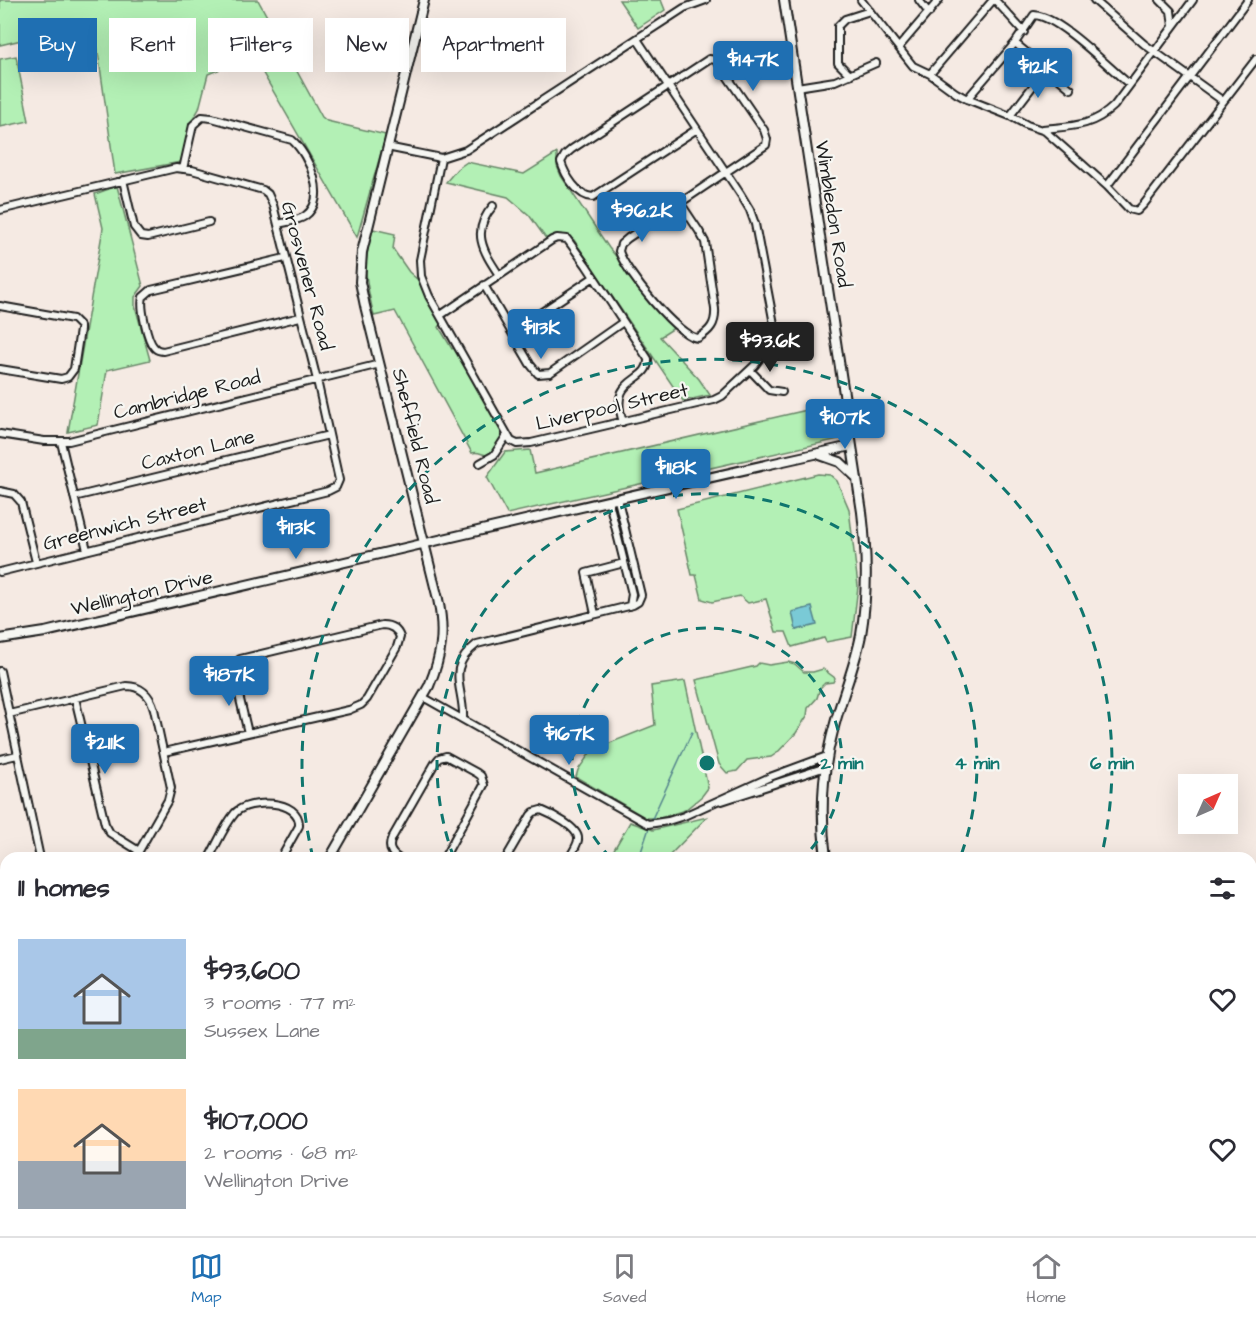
<!DOCTYPE html>
<meta charset="utf-8">
<style>
:root{--surface:#fff;--page:#f2f2f3;--text:#2b2b33;--muted:#7c7c81;--line:#e1e1e2;--accent:#1f6fb2}
body{margin:0;font-family:"Architects Daughter",sans-serif;background:var(--page);color:var(--text);height:100vh;display:flex;flex-direction:column;font-size:22px;white-space:nowrap}
*{box-sizing:border-box;margin:0}
p{font-size:20px;color:var(--muted)}
.icon{flex:none;width:33px;height:33px;fill:none;stroke:currentColor;stroke-width:2;stroke-linecap:round;stroke-linejoin:round}
.map{position:relative;flex:1;overflow:hidden}
.side{position:absolute;left:0px;top:852px;width:1257px;height:384px;display:flex;flex-direction:column;background:var(--surface);border-radius:18px 18px 0 0;box-shadow:0 6px 24px #0002}
.side>*{flex:none}
.banner{position:absolute;left:18px;top:18px;width:600px;height:54px;display:flex;gap:12px}
.needle{width:39px;rotate:45deg}
.buttons{position:absolute;left:1178px;top:774px;display:grid;gap:12px}
.buttons a{display:grid;place-items:center;width:60px;height:60px;border-radius:0px;background:var(--surface);box-shadow:0 6px 24px #0002;font-size:30px}
.price{position:absolute;translate:-50% -51px;padding:0 14px;border-radius:6px;background:var(--accent);color:#fff;font-size:20px;line-height:39px;filter:drop-shadow(0 2px 3px #0008)}
.price::after{content:'';position:absolute;left:50%;top:36px;width:18px;height:14px;margin-left:-9px;background:inherit;clip-path:polygon(0 0,100% 0,50% 100%)}
.price.selected{background:#222;color:#fff}
ul{padding:0;list-style:none}
li{display:flex;align-items:center;gap:18px;height:150px;padding:0 18px}
li span{display:grid;place-items:center;flex:none;width:168px;height:120px;border-radius:0px;color:#555}
li>.icon{margin-inline-start:auto}
span .icon{width:72px;height:72px;fill:#fffc;stroke-width:1}
li b{font-size:26px}
h2{display:flex;justify-content:space-between;align-items:center;height:72px;padding:0 18px;font-size:26px}
.tag{padding:0 21px;border-radius:0px;background:var(--surface);box-shadow:0 6px 24px #0002;font-size:21px;line-height:54px}
.tag.selected{background:var(--accent);color:#fff}
.dock{display:flex;justify-content:space-around;align-items:center;height:84px;border-top:2px solid var(--line);background:var(--surface);font-size:16px;color:var(--muted)}
.dock a{display:grid;justify-items:center;gap:3px}
.dock .selected{color:var(--accent)}
.map>svg:first-child{display:block}
.green{fill:#b3f0b5;stroke:#688668;stroke-width:1.5}
.water{fill:#7acad6;stroke:#54848c;stroke-width:1.5}
.lines{fill:none;stroke-linecap:round;stroke-linejoin:round}
.stream{stroke:#54848c;stroke-width:1.5}
.minor-casing{stroke:#1c1c1c;stroke-width:10}
.tertiary-casing{stroke:#1c1c1c;stroke-width:12}
.minor{stroke:#f6f6f2;stroke-width:6}
.tertiary{stroke:#f6f6f2;stroke-width:8}
.ring{fill:none;stroke:#0f766e;stroke-width:3;stroke-dasharray:10 8}
.labels{text-anchor:middle;dominant-baseline:central;stroke-width:4.5;stroke-linejoin:round;paint-order:stroke}
.street-label{font-size:20px;fill:#1c1c1c;stroke:#f6f6f2}
.centre{fill:#0f766e;stroke:#f6f6f2;stroke-width:3}
.ring-label{font-size:18px;text-anchor:middle;font-weight:bold;fill:#0f766e;stroke:#f6f6f2;stroke-width:4.5;stroke-linejoin:round;paint-order:stroke}
</style>
<div class="map">
<svg width="1256" height="1236" viewBox="0 0 1256 1236">
<rect width="100%" height="100%" fill="#f5eae3"/>
<filter id="ink" filterUnits="userSpaceOnUse"><feTurbulence type="fractalNoise" baseFrequency=".0167" numOctaves="2"/><feDisplacementMap in="SourceGraphic" scale="12" xChannelSelector="R" yChannelSelector="G"/><feConvolveMatrix kernelMatrix="1 2 1 2 8 2 1 2 1" color-interpolation-filters="sRGB"/></filter>
<g filter="url(#ink)">
<path class="green" d="M0 0H258L322 117 327 121 386 135 357 237 253 56 208 74 199 109 189 126 181 162 115 174 94 23 0 45Z
M619 0H661L665 10 638 28Z
M16 56 29 121 0 127V59Z
M557 153V166L561 176 609 248 620 261 646 299 674 328 660 337 699 379 710 395 683 401 574 240C563 233 558 234 547 240L529 215 508 197 446 182 457 169 467 162 524 174Z
M117 186 143 286 135 297V306L150 360 107 370 98 425 68 432 103 228 95 194Z
M373 229 395 234 393 249 409 272 418 280 442 324 439 327 452 349 455 347 502 433C501 439 496 454 488 455 482 455 479 451 472 453L395 311 374 316C365 277 362 267 373 229Z
M833 404 839 439 507 514 487 477 505 452 530 450 535 473Z
M818 474 830 475 837 481 849 509 858 586 852 637 826 642 824 638 792 647 786 632H776L766 599 748 603 740 596 712 602 702 599 696 575H692L677 509Z
M788 662 795 664 804 672H813L823 669 835 678 833 682 825 683 820 688 817 698 808 708 807 716 796 733 777 753 771 757 747 760 737 771 727 773 719 764 696 680 756 666 759 663 769 665Z
M685 681 708 788 702 796 685 810 660 818H646L576 777 578 770 592 750 655 725 651 686Z
M707 817 667 858H609L630 822 653 830Z
M6 1054V1154L0 1156V1058Z"/>
<path class="water" d="M812 607 817 625 796 630 792 612Z"/>
<g class="lines">
<path class="stream" d="M651 821 692 732
M639 858 650 825
M0 1111 6 1110
M372 1236 374 1230"/>
<defs>
<path id="minor" d="M861 0 913 66 930 74 956 93 967 99 1010 116 1027 125 1045 131 1107 186 1129 209 1137 211 1144 204 1256 59
M919 0 929 13
M995 0 1024 32
M1094 0 1144 44 1223 101
M1160 0 1171 11 1173 26
M1015 43 1071 89
M899 47 939 0
M930 74 993 0
M850 75 838 63V26L845 19 870 11
M797 87 835 81 876 63
M967 99 1015 43 1034 15C1059 16 1108 67 1129 84
M1010 116 1046 69
M1043 129C1072 126 1092 127 1114 106L1193 0
M387 147 441 158 466 150 684 8 706 0
M441 158 420 260 421 276 429 296 511 441 517 444 531 443 714 400 722 396 755 365 772 342 775 336 774 324 755 224 750 210 741 195 637 39
M183 169 193 125 202 117 212 118 292 140C309 155 329 199 305 216 298 221 286 222 278 224
M123 180 134 227 141 236 148 237 209 222
M1107 186 1248 0
M681 204 699 231 705 242 715 309C716 324 710 331 698 338 679 338 624 270 619 251L621 244 628 238 766 145 767 139 764 130 716 60 709 59 572 149 565 155 561 162C565 175 578 197 593 197L697 129
M493 206C470 232 484 252 499 275
M0 210 176 168 192 170 263 190 268 194 273 205 317 380 339 480 336 487 328 491 0 572
M285 258 151 290 143 297C140 306 147 340 154 347 157 351 158 350 163 351L300 317
M484 285 530 364 538 374 550 373 623 322
M0 306 73 319 80 326V330L74 369 68 377 61 379 0 369
M441 315 552 240 557 238 567 239 586 265 648 359C650 384 607 375 623 422
M512 332 594 277
M750 370 769 390 782 392
M0 434 44 441H69L380 364
M61 442 87 550
M480 463 494 455 507 435
M0 491 14 494 21 502 36 562
M74 497 329 435
M609 502 632 594 630 606
M595 614 586 573 624 563
M0 671 40 858
M423 697 648 824 668 821 684 816 770 777 827 756
M75 698 105 824 110 833 139 851
M9 714 126 686C141 686 150 695 154 709L171 788 168 800 135 858
M463 719C465 689 444 669 477 644L633 605 638 602 641 595 618 500
M164 752 349 710 361 705 367 699 397 647 400 637C397 629 391 625 382 625L240 659 235 664 233 670 248 733
M0 759 17 755
M722 801 826 767
M209 858C217 844 224 826 235 813 248 799 301 798 299 826L281 858
M398 858C390 853 388 847 392 838L435 763 439 758 446 756 477 773 481 776 484 785 444 858
M506 858 531 815 534 812 541 810C551 814 580 828 578 840 577 846 572 853 569 858
M0 928 6 927
M0 1186 6 1184
M120 1230 121 1236
M220 1230 221 1236
M271 1230V1236
M441 1230 442 1236
M558 1230 560 1236
M679 1230 681 1236
M756 1230 758 1236
M831 1230 833 1236
M906 1230 908 1236
M32 1236 56 1230
M326 1236V1230
M502 1236 518 1230"/>
<path id="tertiary" d="M784 0 862 512C867 554 868 593 861 635 855 666 842 696 834 727 822 770 820 814 826 858
M820 455 840 462 855 476
M0 639 45 632C314 570 582 505 851 446
M330 858 429 686C442 655 445 632 438 599L365 306 360 282 362 252 424 0
M954 1230 957 1236
M180 1236V1230"/>
</defs>
<use href="#minor" class="minor-casing"/>
<use href="#tertiary" class="tertiary-casing"/>
<use href="#minor" class="minor"/>
<use href="#tertiary" class="tertiary"/>
</g>
</g>
<g class="ring">
<path d="M611 858A135 135 0 1 1 803 858"/>
<path d="M454 858A270 270 0 1 1 960 858"/>
<path d="M313 858A405 405 0 1 1 1101 858"/>
</g>
<g class="labels">
<g class="street-label">
<text transform="translate(833 214) rotate(81)">Wimbledon Road</text>
<text transform="translate(307 276) rotate(75)">Grosvener Road</text>
<text transform="translate(187 395) rotate(-14)">Cambridge Road</text>
<text transform="translate(612 407) rotate(-13)">Liverpool Street</text>
<text transform="translate(415 436) rotate(76)">Sheffield Road</text>
<text transform="translate(198 450) rotate(-14)">Caxton Lane</text>
<text transform="translate(125 524) rotate(-14)">Greenwich Street</text>
<text transform="translate(142 593) rotate(-13)">Wellington Drive</text>
</g>
</g>
<circle cx="707" cy="763" r="9" class="centre"/>
<g class="ring-label">
<text x="842" y="769">2 min</text>
<text x="977" y="769">4 min</text>
<text x="1112" y="769">6 min</text>
</g>
</svg>
<div class="buttons">
<a><svg class="needle" viewBox="-14 -14 28 28"><path d="M0-13l5 13h-10z" fill="#e53935"/><path d="M0 13l5-13h-10z" fill="#7c7c81"/></svg></a>
</div>
<b class="price" style="left:753px;top:92px">$147K</b>
<b class="price" style="left:1038px;top:99px">$121K</b>
<b class="price" style="left:642px;top:243px">$96.2K</b>
<b class="price" style="left:541px;top:360px">$113K</b>
<b class="price selected" style="left:770px;top:373px">$93.6K</b>
<b class="price" style="left:845px;top:450px">$107K</b>
<b class="price" style="left:676px;top:500px">$118K</b>
<b class="price" style="left:296px;top:560px">$113K</b>
<b class="price" style="left:229px;top:707px">$187K</b>
<b class="price" style="left:569px;top:766px">$167K</b>
<b class="price" style="left:105px;top:775px">$211K</b>
<div class="banner">
<a class="tag selected">Buy</a>
<a class="tag">Rent</a>
<a class="tag">Filters</a>
<a class="tag">New</a>
<a class="tag">Apartment</a>
</div>
<section class="side">
<h2>11 homes<svg class="icon" aria-label="filters" viewBox="0 0 24 24"><path d="M4 7h16M4 17h16"/><circle cx="9" cy="7" r="2"/><circle cx="15" cy="17" r="2"/></svg></h2>
<ul>
<li><span style="background:linear-gradient(#a9c7e8 75%,#7fa58c 0)"><svg class="icon" aria-label="home" viewBox="0 0 24 24"><path d="M3 11l9-7 9 7M6 9v11h12V9"/></svg></span><div><b>$93,600</b><p>3 rooms · 77 m²</p><p>Sussex Lane</p></div><svg class="icon" aria-label="heart" viewBox="0 0 24 24"><path d="M12 20l-8-8c-3-5 5-10 8-4 3-6 11-1 8 4z"/></svg></li>
<li><span style="background:linear-gradient(#ffd9b3 60%,#9aa5b1 0)"><svg class="icon" aria-label="home" viewBox="0 0 24 24"><path d="M3 11l9-7 9 7M6 9v11h12V9"/></svg></span><div><b>$107,000</b><p>2 rooms · 68 m²</p><p>Wellington Drive</p></div><svg class="icon" aria-label="heart" viewBox="0 0 24 24"><path d="M12 20l-8-8c-3-5 5-10 8-4 3-6 11-1 8 4z"/></svg></li>
</ul>
</section>
</div>
<nav class="dock">
<a class="selected"><svg class="icon" aria-label="map" viewBox="0 0 24 24"><path d="M3 6l6-2 6 2 6-2v14l-6 2-6-2-6 2zM9 4v14M15 6v14"/></svg>Map</a>
<a><svg class="icon" aria-label="saved" viewBox="0 0 24 24"><path d="M7 4h10v16l-5-4-5 4z"/></svg>Saved</a>
<a><svg class="icon" aria-label="home" viewBox="0 0 24 24"><path d="M3 11l9-7 9 7M6 9v11h12V9"/></svg>Home</a>
</nav>
